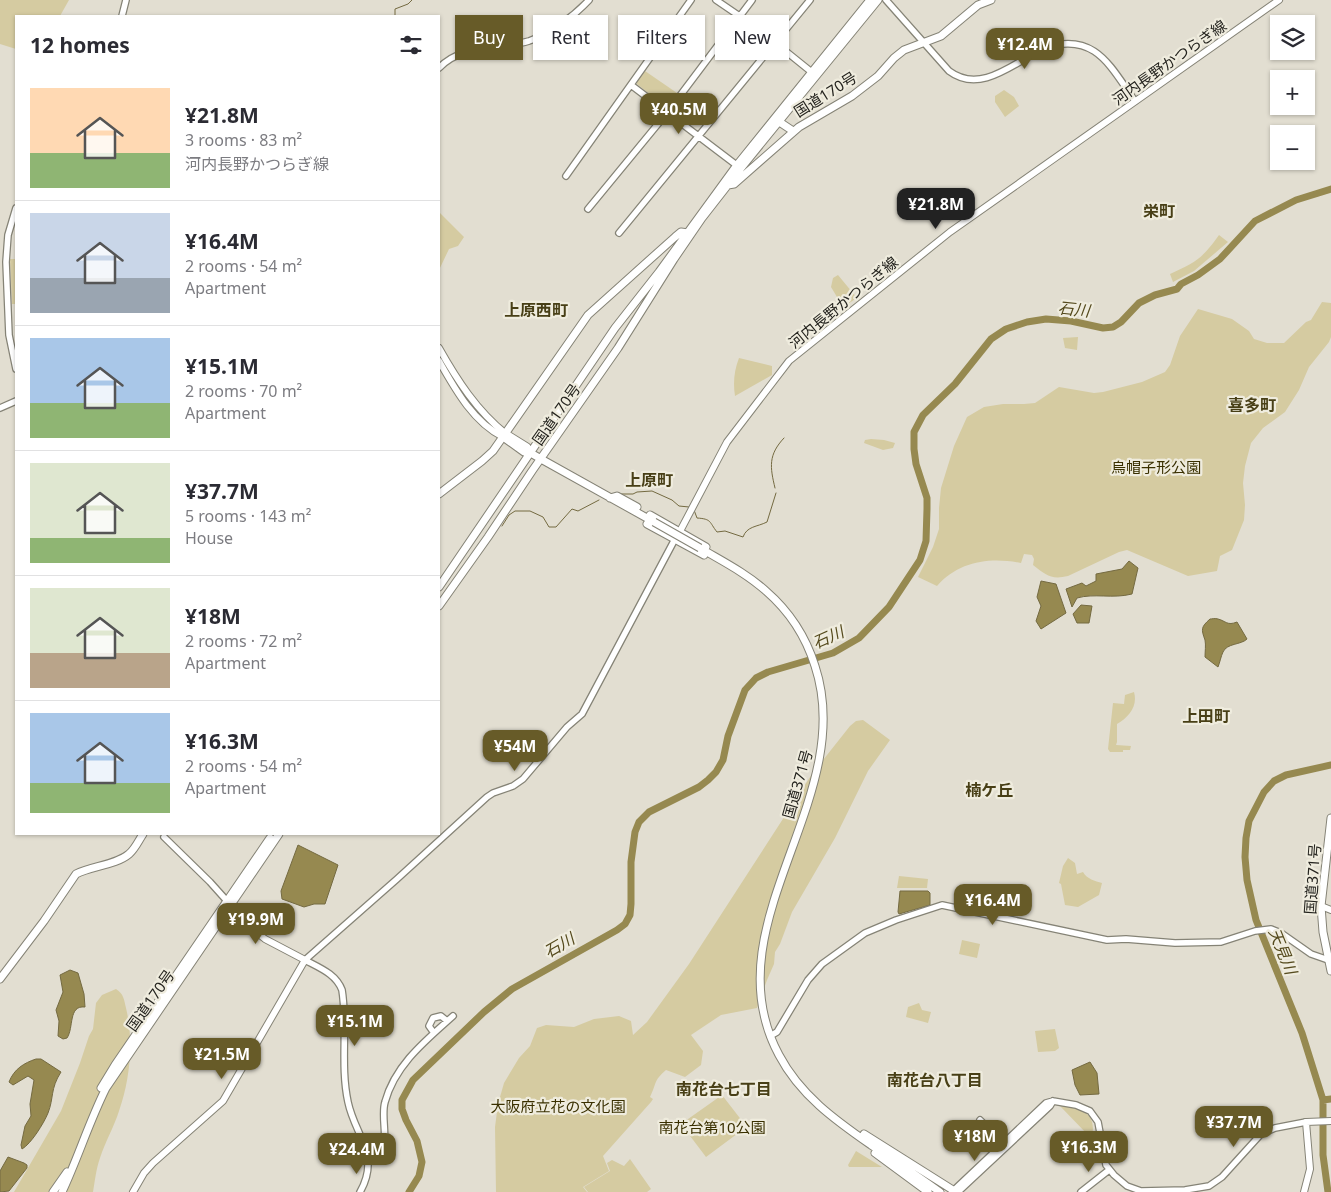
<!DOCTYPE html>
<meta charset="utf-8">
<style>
:root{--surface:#fff;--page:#f7f7f7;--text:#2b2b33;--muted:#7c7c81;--line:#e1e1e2;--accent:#675b28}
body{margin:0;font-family:"Noto Sans","Noto Sans JP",sans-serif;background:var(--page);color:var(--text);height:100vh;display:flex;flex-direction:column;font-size:19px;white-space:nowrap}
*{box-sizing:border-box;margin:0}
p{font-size:16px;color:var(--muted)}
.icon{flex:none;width:28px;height:28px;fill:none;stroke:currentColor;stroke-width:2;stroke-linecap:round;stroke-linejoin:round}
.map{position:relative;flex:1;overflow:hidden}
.details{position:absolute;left:15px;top:15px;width:425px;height:820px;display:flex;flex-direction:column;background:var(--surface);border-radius:0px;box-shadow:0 1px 4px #0004}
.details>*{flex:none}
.hud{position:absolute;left:455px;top:15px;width:475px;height:45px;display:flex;gap:10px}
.fabs{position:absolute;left:1270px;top:15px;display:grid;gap:10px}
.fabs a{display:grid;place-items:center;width:45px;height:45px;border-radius:0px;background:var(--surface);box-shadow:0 1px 4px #0004;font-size:25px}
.price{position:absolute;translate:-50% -42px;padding:0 11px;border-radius:10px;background:var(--accent);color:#fff;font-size:16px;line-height:32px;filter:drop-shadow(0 1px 2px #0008)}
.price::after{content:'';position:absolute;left:50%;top:30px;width:15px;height:11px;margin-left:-8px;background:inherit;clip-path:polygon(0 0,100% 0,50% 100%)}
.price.current{background:#222;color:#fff}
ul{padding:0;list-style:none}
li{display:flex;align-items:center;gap:15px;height:125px;padding:0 15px}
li+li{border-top:1px solid var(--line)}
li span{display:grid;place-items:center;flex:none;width:140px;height:100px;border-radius:0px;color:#555}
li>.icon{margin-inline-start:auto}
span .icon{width:60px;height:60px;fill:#fffc;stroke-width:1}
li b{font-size:21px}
h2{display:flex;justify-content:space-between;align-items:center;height:60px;padding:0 15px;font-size:21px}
.chip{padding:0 18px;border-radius:0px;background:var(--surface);box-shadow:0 1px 4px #0004;font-size:18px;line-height:45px}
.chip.current{background:var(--accent);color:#fff}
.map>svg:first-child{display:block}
.green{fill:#d5cba1}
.water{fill:#968950;stroke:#746a41}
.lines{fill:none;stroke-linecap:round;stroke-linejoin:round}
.stream{stroke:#746a41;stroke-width:1}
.river{stroke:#968950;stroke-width:7}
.tertiary-casing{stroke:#858376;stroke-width:8}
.secondary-casing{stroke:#858376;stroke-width:8}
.trunk-casing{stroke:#858376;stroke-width:9}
.tertiary{stroke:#fff;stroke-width:5.5}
.secondary{stroke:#fff;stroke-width:6}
.trunk{stroke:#fff;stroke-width:7}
.trunk-bridge-casing{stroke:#858376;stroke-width:9;stroke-linecap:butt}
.trunk-bridge{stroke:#fff;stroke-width:7}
.labels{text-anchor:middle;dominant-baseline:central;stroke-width:4.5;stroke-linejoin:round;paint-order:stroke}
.street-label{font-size:15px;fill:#24231e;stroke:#efecde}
.park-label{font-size:15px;fill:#3a3000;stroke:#efecde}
.neighbourhood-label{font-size:16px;font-weight:bold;fill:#483f16;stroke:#efecde}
.water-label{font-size:16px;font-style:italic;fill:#554a1d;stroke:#efecde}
</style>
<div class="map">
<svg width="1331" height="1192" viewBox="0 0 1331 1192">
<rect width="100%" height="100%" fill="#e2ded1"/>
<path class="green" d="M0 0H69L60 16H16V49L0 44Z
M645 71 677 93 667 106H664L637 84V80Z
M1004 90 1014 97 1019 106 1005 117 995 102V96Z
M439 212 464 237 458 246 449 249 439 270Z
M1219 235 1228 242 1194 271 1173 282 1170 274C1196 262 1202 259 1219 235Z
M10 259H16V304H12Z
M838 275 857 298 843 307 831 287 833 278Z
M1322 302 1331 303V337L1329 342 1309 367 1299 390 1285 412 1263 428 1251 443 1245 466 1243 483 1245 505 1244 520 1232 550 1220 556 1217 571 1188 576 1127 550 1119 552 1068 576C1051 580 1046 575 1033 565L1034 559 1032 555 1024 554 1021 563C990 557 959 561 937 586L918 577 933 547 939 529V508L941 488 954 446 967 417 984 407 1003 404H1024L1035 403 1059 387 1094 393 1103 392 1142 382 1165 372 1170 365 1180 336 1198 309 1232 319 1249 331 1254 339 1267 343H1284L1306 322 1311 320Z
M1078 337 1077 350 1065 348 1063 338Z
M739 358 772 366V375L735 396C733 383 734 371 739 358Z
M871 439 884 440 895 443 893 448 883 450 864 443 865 440Z
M1134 692C1138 706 1129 717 1117 724V742L1116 745 1131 746 1130 750H1123V752H1110L1108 749 1113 703 1124 704 1125 695Z
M863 720 890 740 868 771 835 838 792 912 780 944 775 952 774 964 767 980 757 1008 721 1015 691 1035 703 1051 701 1065 685 1077 666 1070C653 1081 657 1083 650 1097L653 1099 651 1102 603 1156 609 1171 583 1187 587 1192H496L495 1127 498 1104 504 1083 519 1058 530 1046 537 1028 546 1025 574 1027 594 1019 619 1016 631 1021 633 1035 647 1022 689 964 812 774 850 726 856 721Z
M1068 858 1075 863 1077 874 1083 872C1087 879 1095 881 1102 883L1099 895 1078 907 1065 905 1061 884 1059 883 1063 866Z
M899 876 928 879 927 888H897Z
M962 940 980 944 977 958 959 954Z
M116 989C124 994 124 1000 126 1008 134 1041 130 1080 119 1111 114 1127 105 1142 100 1158 96 1169 95 1181 93 1192H14L61 1111 80 1063 89 1036 93 1029 96 1003 102 995Z
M919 1003 922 1010 931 1012 928 1023 906 1017 908 1007Z
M1055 1029 1059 1048 1055 1051 1038 1052 1035 1031Z
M722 1095 746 1126 745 1128 706 1157 681 1124Z
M1060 1105C1081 1110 1097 1111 1092 1137L1088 1135 1060 1106Z
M856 1151 882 1167H849L848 1165Z
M630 1159 651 1189 647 1192H588L584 1187 610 1171 607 1163 612 1160 624 1166Z"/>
<path class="water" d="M1129 561 1138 568 1132 594C1113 599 1094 593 1077 598L1072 607 1066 589 1082 583 1086 586 1096 581V574L1122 569Z
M1041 581 1056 584 1066 613 1041 629 1036 621 1041 606 1037 597Z
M1081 605 1092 606 1089 623H1077L1073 614Z
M1210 619C1212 619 1215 618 1218 619 1226 621 1227 626 1237 622L1247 639C1241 645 1227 643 1223 652 1221 656 1220 662 1218 667L1205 657C1205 652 1206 645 1205 640 1201 629 1201 627 1210 619Z
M298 845 338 865 325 904H314L304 907 282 899 281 891Z
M900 891H928L930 893V905L899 914 898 912Z
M70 970 78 973 84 994 85 1007C68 1005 74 1028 67 1038L63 1039 58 1036 59 1021 56 1010 63 992 60 975Z
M36 1059H41L61 1072C50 1089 54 1098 48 1113 44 1123 31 1144 22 1149L21 1145 25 1126 31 1116 30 1104 34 1080 28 1076 13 1085 9 1082C14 1069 24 1063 36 1059Z
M1090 1062 1097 1073 1099 1094 1080 1095 1075 1085 1072 1070Z
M8 1157 24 1163 27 1165V1168L9 1191 0 1192V1171Z"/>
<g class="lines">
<path class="stream" d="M395 16V9L408 4 412 0
M775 488C770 467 768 455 784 438
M620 494H633L637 492 652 491 672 500 679 506 689 507
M694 510 697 518C712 519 709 522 717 532L725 531 743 537C747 526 757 527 767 522L776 493
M502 526 509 515 515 511H530L543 517 549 527H556L572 509 578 511 599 500"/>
<path class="river" d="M1323 1100 1331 1099
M409 1192 419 1176 422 1162 417 1141 406 1120 402 1109V1100L413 1080 484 1012 512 989 617 930 625 924 630 915 631 904V862L635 832 639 822 649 812 699 787 708 780 716 772 723 760 728 736 745 690 756 678 768 672 833 653 859 638 889 607 920 560 926 541 927 509V498L916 464 914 449V432L923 415 955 384 991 339 1006 329 1027 322 1046 319 1071 321 1103 328 1113 327 1121 322 1139 303 1155 295 1177 289 1181 284 1198 275 1220 259 1255 221 1296 200 1331 189
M1328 1192 1323 1155V1100L1302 1033 1256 920 1247 880 1245 857 1246 838 1249 821 1264 792 1274 781 1286 775 1331 765"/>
<defs>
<path id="tertiary" d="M716 0 757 28 814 74
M886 0 949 71C981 95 1015 62 1044 48 1095 31 1110 66 1135 101
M122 16 126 0
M439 68C463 43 499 50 529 41 550 34 574 16 589 0
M631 85 739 167
M566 176 691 0
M16 208 8 235 6 262 9 335 16 369
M588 209 667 113 752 0
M619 233 810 0
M0 408 16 401
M164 837 210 882 227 901
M434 1033 429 1026 433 1018 441 1016 447 1021
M770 1036 777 1032 808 980 822 964 865 933 896 920 942 905 1107 940 1126 939 1175 943 1221 942 1255 931 1271 929 1281 933 1311 954 1331 961
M980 1120 1005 1145
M368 1162C396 1155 379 1122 385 1102 395 1065 425 1041 453 1016
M360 1192C381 1155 355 1136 348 1102 340 1065 348 1027 342 990 336 974 320 968 305 960L397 879 487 797 493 793 513 786 523 779 567 727 582 714 675 539
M952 1192 1046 1103 1053 1101 1076 1105 1090 1111 1098 1122 1106 1165 1114 1175 1127 1186 1141 1191 1185 1190 1209 1186 1222 1177 1261 1134 1275 1128 1306 1122
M958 1192 1050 1106 1053 1101
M1081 1192 1109 1170"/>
<path id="secondary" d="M439 348C457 380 477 411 506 434
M439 361C455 389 473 422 503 437
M678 535 727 442 789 361 950 232 1279 0
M1321 906 1331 910
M133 1192 144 1173 153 1163 223 1101 305 960 265 939 254 930 228 902
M1304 1192 1310 1169 1306 1122 1331 1121"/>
<path id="trunk" d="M775 119 793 131
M728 185 734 184 799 127 852 96 878 76 894 58 904 50 941 36 978 5 991 0
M506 434 527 447 529 452
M503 437 524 452H529L541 459 654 522
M439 494 482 461 493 451 588 315 675 237 681 232 688 233
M610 498 617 496 637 507
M650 515 706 547
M647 524 704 555
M700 548C722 561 746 573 766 591 789 611 806 637 815 666 859 799 709 925 779 1055 800 1095 835 1120 871 1145 894 1160 917 1176 940 1192
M439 587 615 328 659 272 737 165 870 0
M439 606 488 537 532 471 618 348 674 259 702 218 741 168 878 0
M1331 818 1321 906 1323 932 1331 971
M0 979 44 921 76 874C92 866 116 865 129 854 135 849 139 840 143 834
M101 1088 115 1065 270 838
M864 1134 956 1192
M875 1153 928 1192
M53 1192 67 1172
M62 1192C78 1158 89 1122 106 1088L279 834"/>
</defs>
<use href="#tertiary" class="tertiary-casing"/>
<use href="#secondary" class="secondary-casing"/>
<use href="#trunk" class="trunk-casing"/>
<use href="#tertiary" class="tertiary"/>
<use href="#secondary" class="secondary"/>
<use href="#trunk" class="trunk"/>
<defs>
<path id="trunk-bridge" d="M654 522 700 548"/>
</defs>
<use href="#trunk-bridge" class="trunk-bridge-casing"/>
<use href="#trunk-bridge" class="trunk-bridge"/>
</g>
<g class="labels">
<g class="street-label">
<text transform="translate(1169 62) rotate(-35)">河内長野かつらぎ線</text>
<text transform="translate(825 94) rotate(-32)">国道170号</text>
<text transform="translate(843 302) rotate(-39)">河内長野かつらぎ線</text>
<text transform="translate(556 414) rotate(-55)">国道170号</text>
<text transform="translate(797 784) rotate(-74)">国道371号</text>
<text transform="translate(1312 879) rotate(-86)">国道371号</text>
<text transform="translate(150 1000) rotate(-55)">国道170号</text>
</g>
<g class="park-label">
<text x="1156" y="467">烏帽子形公園</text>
<text x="558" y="1106">大阪府立花の文化園</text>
<text x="712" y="1127">南花台第10公園</text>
</g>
<g class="neighbourhood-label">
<text x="1159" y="211">栄町</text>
<text x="536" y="310">上原西町</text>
<text x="1252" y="405">喜多町</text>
<text x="649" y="480">上原町</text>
<text x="1206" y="716">上田町</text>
<text x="989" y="790">楠ケ丘</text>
<text x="935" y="1080">南花台八丁目</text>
<text x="724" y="1089">南花台七丁目</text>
</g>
<g class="water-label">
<text transform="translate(1074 309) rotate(6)">石川</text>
<text transform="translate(828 637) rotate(-24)">石川</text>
<text transform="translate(559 945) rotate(-30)">石川</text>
<text transform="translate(1283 951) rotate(68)">天見川</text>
</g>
</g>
</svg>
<div class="fabs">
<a><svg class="icon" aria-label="layers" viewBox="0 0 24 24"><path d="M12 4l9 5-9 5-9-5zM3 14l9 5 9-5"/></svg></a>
<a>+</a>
<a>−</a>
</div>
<b class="price" style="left:1025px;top:70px">¥12.4M</b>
<b class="price" style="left:679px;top:135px">¥40.5M</b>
<b class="price current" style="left:936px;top:230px">¥21.8M</b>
<b class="price" style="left:515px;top:772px">¥54M</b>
<b class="price" style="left:993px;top:926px">¥16.4M</b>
<b class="price" style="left:256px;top:945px">¥19.9M</b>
<b class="price" style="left:355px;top:1047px">¥15.1M</b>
<b class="price" style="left:222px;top:1080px">¥21.5M</b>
<b class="price" style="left:1234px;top:1148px">¥37.7M</b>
<b class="price" style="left:975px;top:1162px">¥18M</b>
<b class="price" style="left:1089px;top:1173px">¥16.3M</b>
<b class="price" style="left:357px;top:1175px">¥24.4M</b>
<div class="hud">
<a class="chip current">Buy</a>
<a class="chip">Rent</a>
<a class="chip">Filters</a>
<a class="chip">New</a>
</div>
<section class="details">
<h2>12 homes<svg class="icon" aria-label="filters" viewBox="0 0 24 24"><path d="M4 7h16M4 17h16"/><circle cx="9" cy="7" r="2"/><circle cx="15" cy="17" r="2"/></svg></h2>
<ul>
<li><span style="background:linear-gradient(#ffd9b3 65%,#8fb573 0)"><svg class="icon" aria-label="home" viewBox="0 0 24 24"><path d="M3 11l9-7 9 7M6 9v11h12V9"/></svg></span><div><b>¥21.8M</b><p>3 rooms · 83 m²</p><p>河内長野かつらぎ線</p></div></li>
<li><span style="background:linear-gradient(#c9d6e8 65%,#9aa5b1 0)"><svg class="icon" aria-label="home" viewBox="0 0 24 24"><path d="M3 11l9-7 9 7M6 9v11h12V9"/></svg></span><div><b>¥16.4M</b><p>2 rooms · 54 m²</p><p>Apartment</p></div></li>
<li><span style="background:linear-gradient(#a9c7e8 65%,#8fb573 0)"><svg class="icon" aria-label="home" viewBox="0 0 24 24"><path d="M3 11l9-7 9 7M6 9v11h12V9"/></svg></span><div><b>¥15.1M</b><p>2 rooms · 70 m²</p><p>Apartment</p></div></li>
<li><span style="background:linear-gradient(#dfe7d0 75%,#8fb573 0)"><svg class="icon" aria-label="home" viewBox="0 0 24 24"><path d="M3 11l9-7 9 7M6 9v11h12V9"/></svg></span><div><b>¥37.7M</b><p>5 rooms · 143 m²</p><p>House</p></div></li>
<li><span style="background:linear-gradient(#dfe7d0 65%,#b9a48a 0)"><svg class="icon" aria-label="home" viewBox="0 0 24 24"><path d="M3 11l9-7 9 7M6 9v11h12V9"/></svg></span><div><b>¥18M</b><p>2 rooms · 72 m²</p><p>Apartment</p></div></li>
<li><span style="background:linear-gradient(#a9c7e8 70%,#8fb573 0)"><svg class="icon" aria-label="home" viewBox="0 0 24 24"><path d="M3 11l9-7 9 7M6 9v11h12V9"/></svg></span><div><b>¥16.3M</b><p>2 rooms · 54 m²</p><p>Apartment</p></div></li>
</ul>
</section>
</div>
